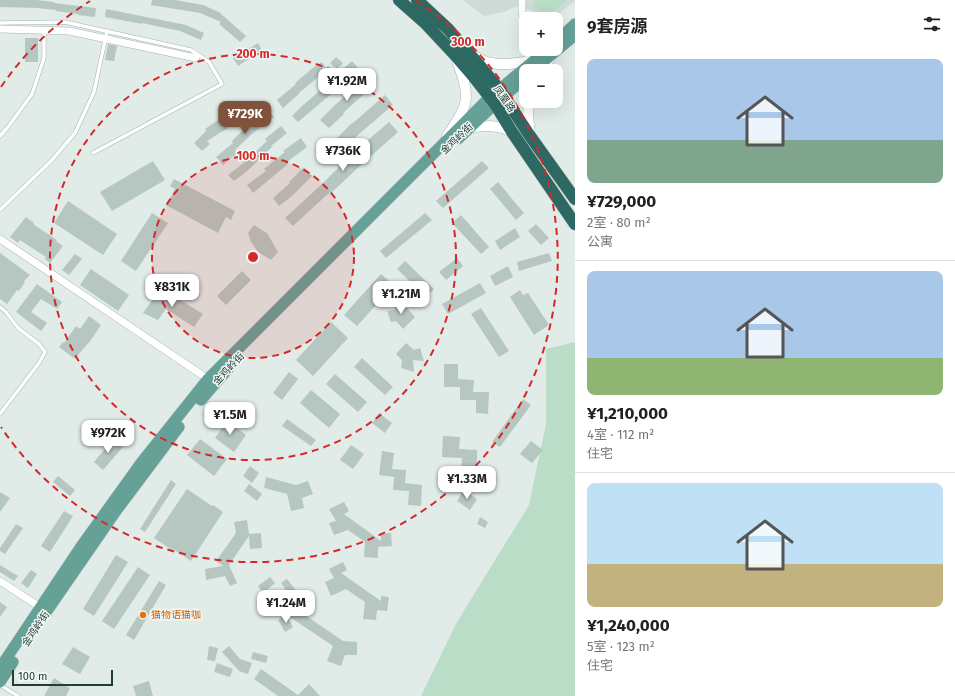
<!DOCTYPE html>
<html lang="zh">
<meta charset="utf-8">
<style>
:root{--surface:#fff;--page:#f6f6f6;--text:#222;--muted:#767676;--line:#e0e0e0;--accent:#7f533b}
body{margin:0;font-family:"Fira Sans","Noto Sans SC",sans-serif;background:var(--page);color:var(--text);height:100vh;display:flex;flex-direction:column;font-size:15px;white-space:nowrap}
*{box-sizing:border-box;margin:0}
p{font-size:13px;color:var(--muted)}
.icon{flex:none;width:22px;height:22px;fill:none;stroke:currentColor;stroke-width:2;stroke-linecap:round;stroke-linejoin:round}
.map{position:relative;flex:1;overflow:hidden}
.side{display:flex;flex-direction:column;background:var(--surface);width:380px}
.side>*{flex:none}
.controls{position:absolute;left:519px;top:12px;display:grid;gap:8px}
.controls a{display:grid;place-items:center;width:44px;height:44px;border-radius:8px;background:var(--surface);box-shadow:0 4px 16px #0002;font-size:20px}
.scale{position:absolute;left:12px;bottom:10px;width:101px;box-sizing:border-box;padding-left:4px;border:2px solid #223c38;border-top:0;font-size:11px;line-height:14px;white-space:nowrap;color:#223c38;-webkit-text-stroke:3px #f2f8f6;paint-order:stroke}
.price{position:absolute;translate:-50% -34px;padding:0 9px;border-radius:8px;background:#fff;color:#222;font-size:13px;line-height:26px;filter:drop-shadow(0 1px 2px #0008)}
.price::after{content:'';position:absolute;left:50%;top:24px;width:12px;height:9px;margin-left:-6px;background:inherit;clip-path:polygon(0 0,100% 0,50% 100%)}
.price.active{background:var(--accent);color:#fff}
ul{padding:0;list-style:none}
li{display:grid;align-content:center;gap:8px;height:212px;padding:0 12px}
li+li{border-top:1px solid var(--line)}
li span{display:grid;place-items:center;height:124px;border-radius:8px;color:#555}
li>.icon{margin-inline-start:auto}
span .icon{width:72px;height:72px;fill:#fffc;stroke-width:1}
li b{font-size:17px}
h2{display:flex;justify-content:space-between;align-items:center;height:48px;padding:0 12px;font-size:17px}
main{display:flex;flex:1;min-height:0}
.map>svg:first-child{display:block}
.built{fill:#cfdbd7}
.green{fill:#baddc7}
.building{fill:#b6c6c1}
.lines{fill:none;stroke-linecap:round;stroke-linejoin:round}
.lane-casing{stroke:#a4b4b0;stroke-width:4.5}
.street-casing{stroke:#a4b4b0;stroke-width:8}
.secondary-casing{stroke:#a0b7b1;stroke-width:11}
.primary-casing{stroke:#c1c8c7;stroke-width:12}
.highway-casing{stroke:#c1c8c7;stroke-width:13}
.lane{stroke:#fff;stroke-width:3.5}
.street{stroke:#fff;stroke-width:7}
.secondary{stroke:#fff;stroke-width:10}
.primary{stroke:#66a198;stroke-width:11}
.highway{stroke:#2d6862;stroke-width:12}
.ring{fill:none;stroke:#d62828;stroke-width:2;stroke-dasharray:7 5}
.food-dot{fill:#e8710a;stroke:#f2f8f6;stroke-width:1.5}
.labels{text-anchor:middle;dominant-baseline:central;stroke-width:3;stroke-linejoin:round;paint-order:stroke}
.street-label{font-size:10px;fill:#223c38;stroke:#f2f8f6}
.food-label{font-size:10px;fill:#c56008;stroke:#f2f8f6;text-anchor:start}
.centre{fill:#d62828;stroke:#f2f8f6;stroke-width:2}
.ring-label{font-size:12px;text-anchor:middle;font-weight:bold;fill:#d62828;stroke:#f2f8f6;stroke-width:3;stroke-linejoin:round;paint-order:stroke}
</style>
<main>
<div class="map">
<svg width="575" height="696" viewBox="0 0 575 696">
<rect width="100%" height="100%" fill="#e1ece8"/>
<path class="built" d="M463 0H575V1L551 19H546L532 10 515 7 504 12 484 16Z"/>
<path class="green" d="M534 0H568L547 16 534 7Z
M575 342V696H421L457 622 529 505 546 424V349Z"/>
<path class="building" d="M0 0H36L54 2V3L96 8 95 17 78 15V14L56 11V10L37 8 0 7Z
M152 0H175L203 5 221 13V14L246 36 240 42 219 24 221 22 200 13 151 5Z
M106 9 186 25 204 33 201 40 180 31 142 23V24L105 17Z
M25 38H38V62H25Z
M258 43 262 50 238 66 233 58Z
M108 44 117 46 114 61 105 60Z
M336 57 343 63 337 69 330 63Z
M352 61 358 68 350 75 344 68Z
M322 62 327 70 316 78H317L299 93V94L283 108 277 100 296 84 295 83 314 67Z
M337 76 343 84 298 122 292 116 302 106Z
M367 76 374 85 343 113 344 114 329 128 320 120 335 105Z
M385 95 393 105 359 134 345 148 336 139 352 123H353Z
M242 104 247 111 226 125 228 128 207 141 210 144 202 151 194 143 206 131 205 129Z
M266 108 274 117 252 134 235 150 237 153 223 165 216 157 233 143 232 141 250 123 249 122Z
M389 122 398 132 361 165 331 193 330 192 293 226 285 218 322 184 352 154Z
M281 126 287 133 271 146 272 147 246 172 234 181 228 175 250 158H249L267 141 265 139Z
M301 138 307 147 287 162 288 164 253 193 247 185 266 171 264 169 285 152 283 151Z
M153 161 165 180 112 211 100 192Z
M482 161 489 168 443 208 436 201Z
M304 167 312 176 292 196 279 206 273 198 290 183 289 182Z
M174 179 235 211 231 220 226 217 218 233 166 205 175 189 170 186Z
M498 182 524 213 516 220 490 189Z
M68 201 117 234 103 255 54 223Z
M152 213 168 223 136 271 121 261Z
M425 213 432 220 386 258 380 251Z
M461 215 489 247 481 254 452 223Z
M26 217 34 223 33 224 57 240 56 241 63 246 50 263 45 259 46 257 20 240 18 243 10 237Z
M536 224 549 238 541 245 528 231Z
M254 225 267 233 278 252 271 260 258 252 251 242 248 233Z
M515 228 520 237 500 250 495 241Z
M0 253 30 275 24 281 25 282 19 291 17 290 7 304 0 299Z
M549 253 552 261 519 271 517 262Z
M75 254 82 259 69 275 62 270Z
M457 258 463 266 446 280 439 272Z
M405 261 434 289 426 297 397 269Z
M508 266 513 277 495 286 490 276Z
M91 269 129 295 118 311 80 285Z
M242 271 251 280 226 305 217 296Z
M381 274 394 285 357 326 344 315Z
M480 283 486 293 448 314 442 304Z
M37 284 62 302 57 309 41 299 31 312 47 323 41 331 16 312Z
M161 288 203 314 194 327 166 309 158 320 143 313Z
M520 290 523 295 528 293 549 325 534 335 510 297Z
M396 301 406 303V307L415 317 403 329 396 321 391 322 387 311 395 310Z
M481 308 509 351 499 357 471 314Z
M89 316 101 325 89 343H88L75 359 59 347 63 342 64 343 76 326 80 329Z
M331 322 348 338 313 376 296 360Z
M406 343 414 350 420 348 424 361 413 360 414 372 401 368 402 360 396 354Z
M362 358 393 387 385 395 354 367Z
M444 364H458V379L474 380 473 392H489L488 414 476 413V400H460V387H444Z
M289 372 298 379 282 400 273 393Z
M335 374 367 402 358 412 326 384Z
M311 390 340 414 329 428 300 403Z
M523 399 531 405 500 447 492 442Z
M379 413 392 423 385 433 372 423Z
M287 419 316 440 311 446 282 426Z
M227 421 246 435 234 452 215 438Z
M443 436 460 437 459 449 477 450V472H461L462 458 442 457Z
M113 439 123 447 103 470 94 462Z
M200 439 227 459 214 476 187 455Z
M531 441 543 450 532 463 520 454Z
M351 445 364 454 353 469 340 460Z
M382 451 394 453 392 469 406 470 405 483 422 485 421 506 408 505 409 491 393 490 394 477 379 475Z
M250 466 259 473 252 483 243 476Z
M58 476 75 490 70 496 53 482Z
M266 477 296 485 308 481 313 494 302 498 304 508 291 511 287 494 264 488Z
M171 480 176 484 145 532 140 529Z
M249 484 262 494 257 501 244 491Z
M187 489 212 506 213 505 223 512 191 561 173 549 172 550 154 538Z
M464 490 477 499 470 510 457 501Z
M0 492 10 498 0 512Z
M344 502 349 511 344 514 381 541V534L391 533 392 546 378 547V558L364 557 365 542 348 530 334 535 329 523 336 521 329 509Z
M64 511 73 516 50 552 41 546Z
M480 517 488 522 485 528 477 524Z
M247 520 249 534 261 533 262 548 250 549 249 536 229 565 237 583 230 586 225 576 206 580 205 569 223 566 216 561 236 533 234 522Z
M16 524 23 528 5 554 0 551V548Z
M116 555 128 562 94 616 83 609Z
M343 562 347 570 341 573 381 601V596L389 597 387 611 377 610 376 620 363 619 365 602 346 589 331 596 325 582 334 578 329 569Z
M0 565 18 576 14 581 0 572Z
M138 567 150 575 114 629 102 621Z
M31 570 37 574 28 588 21 583Z
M270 577 275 583 263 593 258 586Z
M287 579 299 594 292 599 281 583Z
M159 581 166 585 134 640 126 635Z
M266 593 294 602 298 607 296 609 343 641 357 642V655H345L341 666 327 661 333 646 287 615 288 614 281 606 264 601Z
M0 602 7 607 0 617Z
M286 615 293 627 285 632 278 620Z
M209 646 218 648 215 661 207 660Z
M229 646 240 659 252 663 248 674 239 671 222 652Z
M73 647 90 657 80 674 62 664Z
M253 652 268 656 266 663 251 659Z
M217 663 233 669 230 677 214 672Z
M261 669 298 695 309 684 320 696H278L254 679Z
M54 678 70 688 66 696H44Z
M149 681 153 696H136L133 686Z"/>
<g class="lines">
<defs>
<path id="lane" d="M0 23 65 22 191 50 209 62 222 84 93 153
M0 136 8 127 32 94 44 58V31
M0 210 52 160 75 133 94 92 107 31
M0 307 6 312 18 328 39 344 45 352 39 363 0 414
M0 685 18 696"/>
<path id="street" d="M522 13V0
M0 29 69 31 196 58
M0 239 208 379
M0 581 40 607"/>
<path id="secondary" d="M472 55 486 62 498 64H509L525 62 534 57
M542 71 551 56
M529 101 528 114 530 136
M470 127 491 126 503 128 512 132
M447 136C453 127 460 117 464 107 470 93 461 72 456 58"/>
<path id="primary" d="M559 39 575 24
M544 61 575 35
M458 139 495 104 526 77
M201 400 228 369
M47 611 116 511 179 427
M0 668 80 548 141 463 208 379 489 98 548 49
M0 682 13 662"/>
<path id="highway" d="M399 0 425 23 455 55 474 77 495 104 512 132 575 224
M417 0 448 29 481 67 499 89 530 136 575 199"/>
</defs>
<use href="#lane" class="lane-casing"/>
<use href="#street" class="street-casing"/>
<use href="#secondary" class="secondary-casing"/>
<use href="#primary" class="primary-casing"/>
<use href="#highway" class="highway-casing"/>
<use href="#lane" class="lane"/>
<use href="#street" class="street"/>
<use href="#secondary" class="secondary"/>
<use href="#primary" class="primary"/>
<use href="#highway" class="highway"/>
</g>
<circle cx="253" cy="257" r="101" fill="#d62828" fill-opacity=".12"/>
<g class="ring">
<circle cx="253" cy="257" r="101"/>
<circle cx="253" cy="257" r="203"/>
<path d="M1 87A304 304 0 0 1 90 1M416 1A304 304 0 1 1 1 427"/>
</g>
<circle class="food-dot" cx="143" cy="615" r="4"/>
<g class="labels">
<g class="street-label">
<text transform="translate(504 99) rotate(55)">凤凰路</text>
<text transform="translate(457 139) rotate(-43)">金鸡岭街</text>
<text transform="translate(229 369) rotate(-47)">金鸡岭街</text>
<text transform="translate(36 629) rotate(-56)">金鸡岭街</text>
</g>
<g class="food-label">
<text x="151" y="615">猫物语猫咖</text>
</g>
</g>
<circle cx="253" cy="257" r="6" class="centre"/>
<g class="ring-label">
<text x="468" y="46">300 m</text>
<text x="253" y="58">200 m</text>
<text x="253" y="160">100 m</text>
</g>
</svg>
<div class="controls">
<a>+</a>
<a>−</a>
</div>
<div class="scale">100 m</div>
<b class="price" style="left:347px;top:102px">¥1.92M</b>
<b class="price active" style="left:245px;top:135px">¥729K</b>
<b class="price" style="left:343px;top:172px">¥736K</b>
<b class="price" style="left:172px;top:308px">¥831K</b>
<b class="price" style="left:401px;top:315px">¥1.21M</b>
<b class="price" style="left:230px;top:436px">¥1.5M</b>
<b class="price" style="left:108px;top:454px">¥972K</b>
<b class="price" style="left:467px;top:500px">¥1.33M</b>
<b class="price" style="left:286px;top:624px">¥1.24M</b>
</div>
<section class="side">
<h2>9套房源<svg class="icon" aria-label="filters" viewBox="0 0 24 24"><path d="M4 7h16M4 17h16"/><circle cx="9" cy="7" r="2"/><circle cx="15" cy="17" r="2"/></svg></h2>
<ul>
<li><span style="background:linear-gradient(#a9c7e8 65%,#7fa58c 0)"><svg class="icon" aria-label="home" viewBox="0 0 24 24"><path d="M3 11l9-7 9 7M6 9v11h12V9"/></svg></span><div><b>¥729,000</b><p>2室 · 80 m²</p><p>公寓</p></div></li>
<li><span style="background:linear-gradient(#a9c7e8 70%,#8fb573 0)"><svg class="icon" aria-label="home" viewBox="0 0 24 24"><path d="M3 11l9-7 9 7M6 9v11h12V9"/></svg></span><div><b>¥1,210,000</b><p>4室 · 112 m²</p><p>住宅</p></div></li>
<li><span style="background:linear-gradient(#bfe0f5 65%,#c2b280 0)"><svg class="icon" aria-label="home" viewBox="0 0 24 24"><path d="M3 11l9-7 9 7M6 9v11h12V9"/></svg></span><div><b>¥1,240,000</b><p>5室 · 123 m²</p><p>住宅</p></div></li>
</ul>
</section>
</main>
